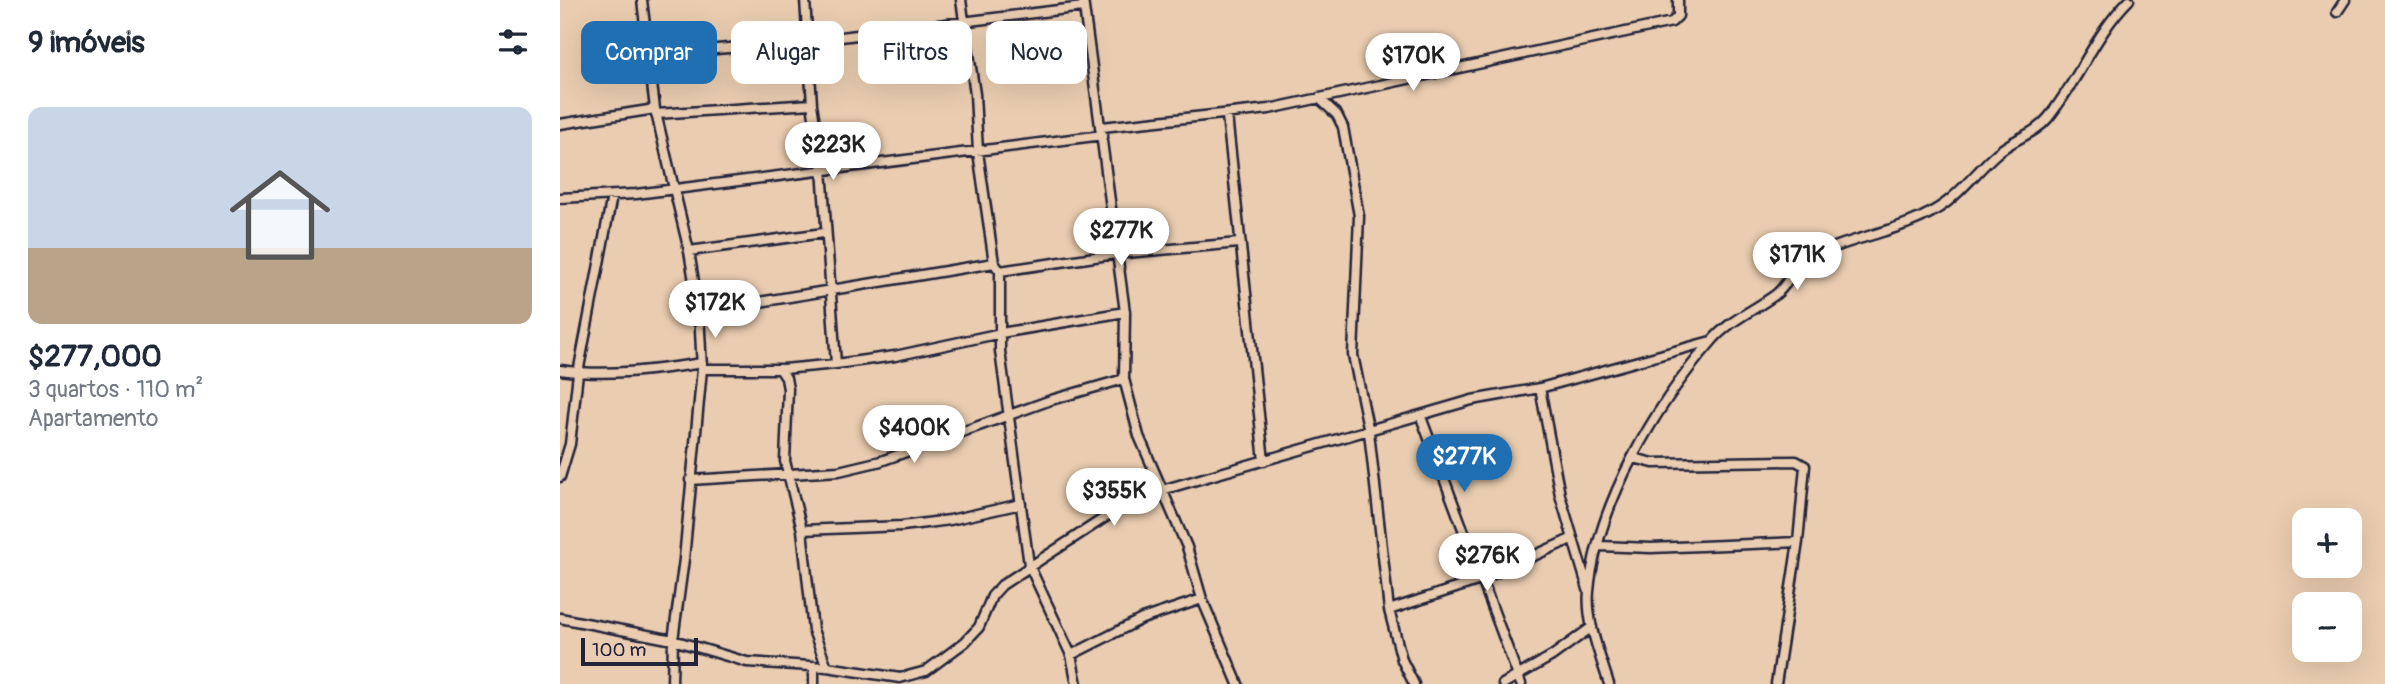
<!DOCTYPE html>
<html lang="pt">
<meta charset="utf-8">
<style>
:root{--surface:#fff;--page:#f2f2f3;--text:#1f2937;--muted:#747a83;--line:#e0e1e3;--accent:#1f6fb2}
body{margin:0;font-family:Pangolin,sans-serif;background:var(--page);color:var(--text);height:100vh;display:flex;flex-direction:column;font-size:26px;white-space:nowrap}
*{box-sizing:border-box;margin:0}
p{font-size:23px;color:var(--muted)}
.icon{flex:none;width:38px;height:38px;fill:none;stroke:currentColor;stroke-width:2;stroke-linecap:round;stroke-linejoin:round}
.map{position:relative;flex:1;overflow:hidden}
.sheet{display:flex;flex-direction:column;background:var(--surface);width:560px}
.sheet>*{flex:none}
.guide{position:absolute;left:21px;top:21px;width:665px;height:63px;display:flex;gap:14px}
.buttons{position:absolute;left:1732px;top:508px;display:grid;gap:14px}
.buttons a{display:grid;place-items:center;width:70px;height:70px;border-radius:14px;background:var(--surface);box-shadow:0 7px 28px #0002;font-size:35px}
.scale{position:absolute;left:21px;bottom:18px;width:117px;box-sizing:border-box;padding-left:7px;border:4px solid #22223b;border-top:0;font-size:19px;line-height:24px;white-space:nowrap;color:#22223b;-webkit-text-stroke:5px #eacdb0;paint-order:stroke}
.price{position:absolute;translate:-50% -60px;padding:0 16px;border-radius:24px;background:#fff;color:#222;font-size:23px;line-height:46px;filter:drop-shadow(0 2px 4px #0008)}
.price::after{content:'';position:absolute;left:50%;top:42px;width:21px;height:16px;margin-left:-10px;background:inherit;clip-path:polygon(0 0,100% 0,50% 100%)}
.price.on{background:var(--accent);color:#fff}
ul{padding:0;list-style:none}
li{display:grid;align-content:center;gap:14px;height:371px;padding:0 28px}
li+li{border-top:2px solid var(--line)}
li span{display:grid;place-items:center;height:217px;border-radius:14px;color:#555}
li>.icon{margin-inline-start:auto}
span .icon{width:126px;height:126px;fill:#fffc;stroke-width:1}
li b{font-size:30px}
h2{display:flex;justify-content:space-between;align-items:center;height:84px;padding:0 28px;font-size:30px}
.tag{padding:0 24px;border-radius:14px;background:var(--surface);box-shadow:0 7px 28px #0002;font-size:24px;line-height:63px}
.tag.on{background:var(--accent);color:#fff}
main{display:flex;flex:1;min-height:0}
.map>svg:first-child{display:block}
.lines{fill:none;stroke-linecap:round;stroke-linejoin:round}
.minor-casing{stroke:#22223b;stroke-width:13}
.minor{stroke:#eacdb0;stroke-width:8}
</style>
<main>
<section class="sheet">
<h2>9 imóveis<svg class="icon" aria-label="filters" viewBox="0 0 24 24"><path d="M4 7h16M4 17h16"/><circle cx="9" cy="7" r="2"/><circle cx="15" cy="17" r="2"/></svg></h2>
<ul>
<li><span style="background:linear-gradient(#c9d6e8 65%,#b9a48a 0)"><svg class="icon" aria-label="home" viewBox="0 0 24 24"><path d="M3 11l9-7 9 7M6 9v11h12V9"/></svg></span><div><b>$277,000</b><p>3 quartos · 110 m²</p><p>Apartamento</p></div></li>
</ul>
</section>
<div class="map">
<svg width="1825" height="684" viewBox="0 0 1825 684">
<rect width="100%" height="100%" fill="#eacdb0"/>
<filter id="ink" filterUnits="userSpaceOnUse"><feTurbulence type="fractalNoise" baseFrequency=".0143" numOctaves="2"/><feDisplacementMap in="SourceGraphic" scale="14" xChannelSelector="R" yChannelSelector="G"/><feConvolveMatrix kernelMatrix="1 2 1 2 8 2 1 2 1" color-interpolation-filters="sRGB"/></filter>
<g filter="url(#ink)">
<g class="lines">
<defs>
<path id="minor" d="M82 0 95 109 129 251 139 312 142 369 124 559 113 640 112 684
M245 0 252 104 262 169 276 364
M401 0 415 94 418 152 434 263 440 271V351L469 565 511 655 517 684
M523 0 565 312 564 379 579 436 627 547 642 599 678 684
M1777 12 1785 0
M87 55 249 41 523 7
M759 98 777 115 783 127 799 216 793 355 809 432 829 610 842 660 854 684
M96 114 252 104
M667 116 704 461
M0 124 95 109
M542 127 709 109 1112 22 1118 16V0
M0 198 76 194 543 135
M129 251 264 233
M440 271 555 254 679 243
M139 312 434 263
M142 369H224L276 364 335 356 441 333 565 312
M220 369 226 378 228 389 225 461 242 530 253 630 267 667
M0 370C47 377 95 370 142 363
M980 388 1000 495 1028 589
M861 417 961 684
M1074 458 1093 463 1236 461 1245 466 1238 542 1216 684
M0 477 10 444 18 373 52 196
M130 480 279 471 321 461 491 400 564 379
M242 530 342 526 390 520 461 504
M1039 546 1091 548 1238 542
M829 610 920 580 1011 539
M0 618 113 640 187 662 267 667 340 678 366 671 405 642 419 627 432 596 442 585 561 507 602 490 912 400 980 388 1151 341
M511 655 582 619 642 599
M254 684V666
M943 684 992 656 1032 627
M1049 684C1040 655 1026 622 1029 591 1037 505 1095 406 1151 342 1168 321 1193 311 1215 295 1228 286 1232 268 1246 260 1290 235 1347 233 1387 202 1406 187 1419 169 1436 154 1452 139 1474 135 1488 118 1518 81 1535 34 1569 0"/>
</defs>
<use href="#minor" class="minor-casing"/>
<use href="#minor" class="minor"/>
</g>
</g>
</svg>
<div class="buttons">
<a>+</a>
<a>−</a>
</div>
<div class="scale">100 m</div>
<b class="price" style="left:853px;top:93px">$170K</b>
<b class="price" style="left:273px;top:182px">$223K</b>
<b class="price" style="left:561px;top:268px">$277K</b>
<b class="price" style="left:1237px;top:292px">$171K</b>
<b class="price" style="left:155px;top:340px">$172K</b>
<b class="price" style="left:354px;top:465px">$400K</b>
<b class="price on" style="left:904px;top:494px">$277K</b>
<b class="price" style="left:554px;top:528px">$355K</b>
<b class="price" style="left:927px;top:593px">$276K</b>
<div class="guide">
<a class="tag on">Comprar</a>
<a class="tag">Alugar</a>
<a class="tag">Filtros</a>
<a class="tag">Novo</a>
</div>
</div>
</main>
